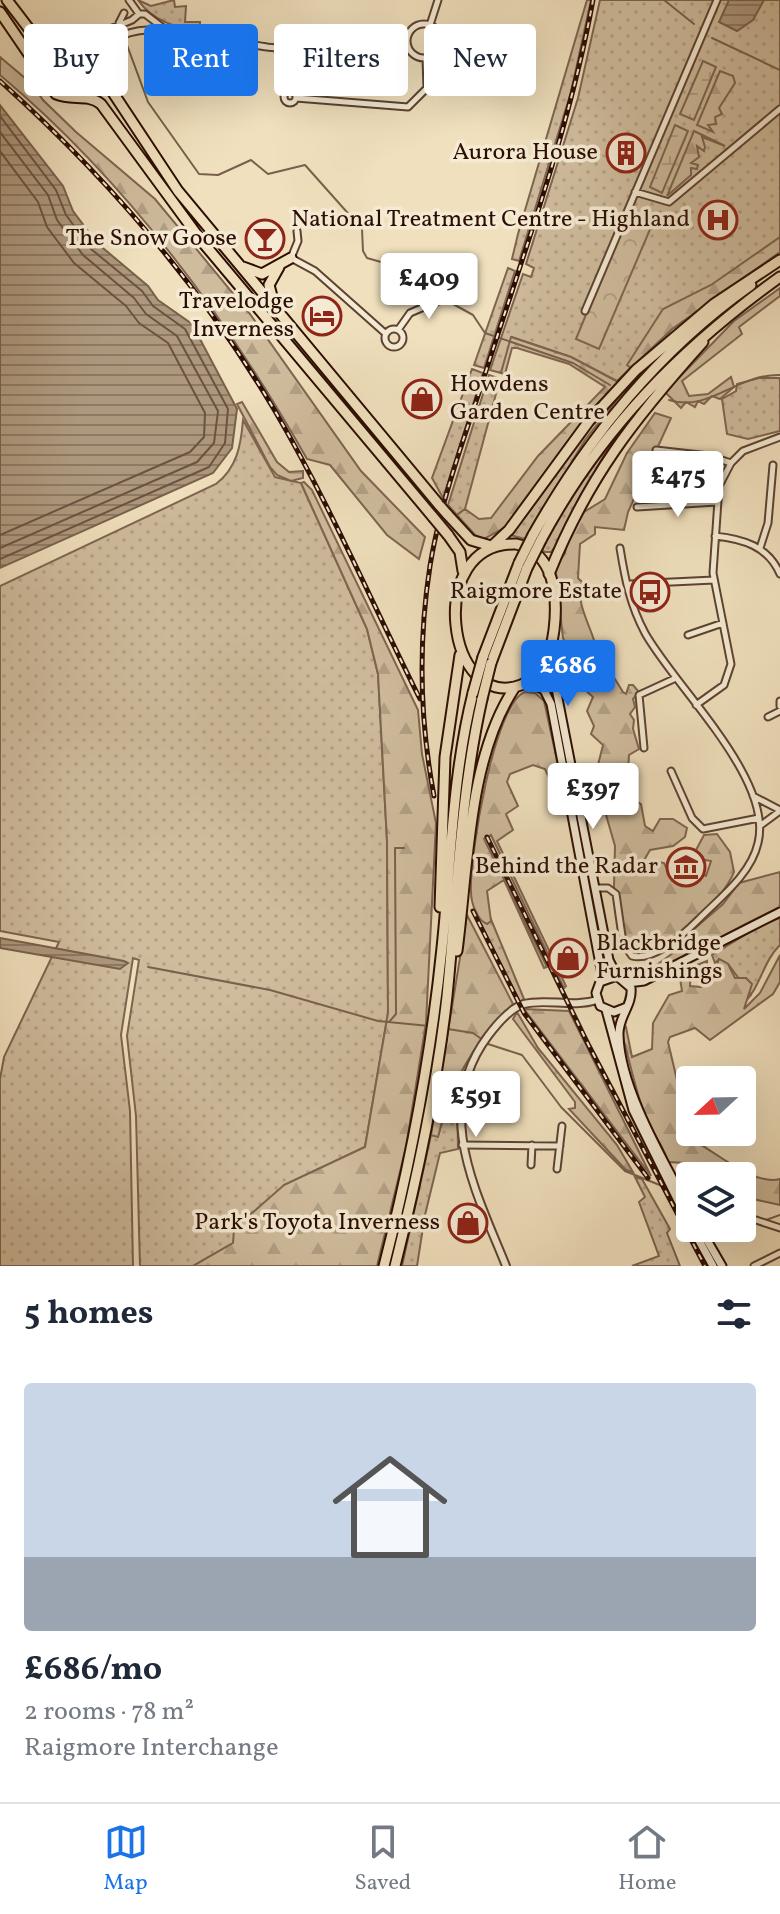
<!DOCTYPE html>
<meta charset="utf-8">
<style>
:root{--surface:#fff;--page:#f2f2f3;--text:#1f2937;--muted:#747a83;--line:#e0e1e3;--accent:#1a73e8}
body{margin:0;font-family:Vollkorn,serif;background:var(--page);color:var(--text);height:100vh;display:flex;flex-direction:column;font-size:30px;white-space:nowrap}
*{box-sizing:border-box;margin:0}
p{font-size:26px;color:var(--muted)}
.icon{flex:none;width:44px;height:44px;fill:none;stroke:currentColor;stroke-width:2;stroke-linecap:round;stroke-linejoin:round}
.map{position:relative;height:1266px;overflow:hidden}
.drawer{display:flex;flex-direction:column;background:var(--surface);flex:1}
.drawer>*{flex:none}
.guide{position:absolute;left:24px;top:24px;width:732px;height:72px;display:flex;gap:16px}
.needle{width:52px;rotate:248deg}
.controls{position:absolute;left:676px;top:1066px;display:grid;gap:16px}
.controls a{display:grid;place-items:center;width:80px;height:80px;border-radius:8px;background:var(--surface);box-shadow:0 8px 32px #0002;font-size:40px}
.price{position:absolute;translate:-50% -68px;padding:0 18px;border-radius:8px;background:#fff;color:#222;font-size:26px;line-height:52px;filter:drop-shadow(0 2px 4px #0008)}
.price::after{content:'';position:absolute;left:50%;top:48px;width:24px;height:18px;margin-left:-12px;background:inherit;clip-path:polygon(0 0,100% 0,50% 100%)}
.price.selected{background:var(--accent);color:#fff}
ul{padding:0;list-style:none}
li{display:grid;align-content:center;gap:16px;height:424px;padding:0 24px}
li+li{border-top:2px solid var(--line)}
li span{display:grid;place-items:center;height:248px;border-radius:8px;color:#555}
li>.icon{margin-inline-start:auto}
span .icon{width:144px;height:144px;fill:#fffc;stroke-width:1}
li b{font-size:34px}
h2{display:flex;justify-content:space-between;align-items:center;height:96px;padding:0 24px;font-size:34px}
.tag{padding:0 28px;border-radius:8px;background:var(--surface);box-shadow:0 8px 32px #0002;font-size:28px;line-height:72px}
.tag.selected{background:var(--accent);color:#fff}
.dock{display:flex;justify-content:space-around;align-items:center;height:112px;border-top:2px solid var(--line);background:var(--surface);font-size:22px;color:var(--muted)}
.dock a{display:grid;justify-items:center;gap:4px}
.dock .selected{color:var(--accent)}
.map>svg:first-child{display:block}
.grass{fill:url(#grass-dots);stroke:#7e6450;stroke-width:2}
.forest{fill:url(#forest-firs);stroke:#7e6450;stroke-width:2}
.wetland{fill:url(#wetland-marsh);stroke:#7e6450;stroke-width:2}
.park{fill:url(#park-crowns);stroke:#7e6450;stroke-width:2}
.water{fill:url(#water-rules);stroke:#79604c;stroke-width:2}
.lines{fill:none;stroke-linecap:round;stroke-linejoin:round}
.shore{stroke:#6c5240;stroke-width:2}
.stream{stroke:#79604c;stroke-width:2}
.minor-casing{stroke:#5d4231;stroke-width:9}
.tertiary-casing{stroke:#5d4231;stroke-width:10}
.secondary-casing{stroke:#2c0d02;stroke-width:11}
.trunk-casing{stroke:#2c0d02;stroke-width:13}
.minor{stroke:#f5ebd4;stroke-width:5}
.tertiary{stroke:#f5ebd4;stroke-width:6}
.secondary{stroke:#f5ebd4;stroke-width:7}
.trunk{stroke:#f0e0bd;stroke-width:9}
.rail-casing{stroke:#2c0d02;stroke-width:5}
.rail{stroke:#f5ebd4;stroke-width:2;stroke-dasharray:6;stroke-linecap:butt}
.trunk-bridge-casing{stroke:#2c0d02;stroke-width:13;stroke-linecap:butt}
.trunk-bridge{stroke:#f0e0bd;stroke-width:9}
.labels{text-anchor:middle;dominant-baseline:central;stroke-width:7;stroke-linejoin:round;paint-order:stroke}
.poi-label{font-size:24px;fill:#2c0d02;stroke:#f5ebd4;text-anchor:end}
</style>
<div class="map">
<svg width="780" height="1266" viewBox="0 0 780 1266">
<defs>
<pattern id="grass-dots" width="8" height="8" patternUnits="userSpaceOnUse" patternTransform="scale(2)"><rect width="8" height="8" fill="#cfbc9d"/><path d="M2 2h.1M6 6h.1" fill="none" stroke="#b2a086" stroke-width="1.8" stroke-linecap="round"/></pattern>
<pattern id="forest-firs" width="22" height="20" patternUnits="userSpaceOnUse" patternTransform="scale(2)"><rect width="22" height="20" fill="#cfbc9d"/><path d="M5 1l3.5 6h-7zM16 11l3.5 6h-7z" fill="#b2a086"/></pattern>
<pattern id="wetland-marsh" width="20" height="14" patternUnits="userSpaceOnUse" patternTransform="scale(2)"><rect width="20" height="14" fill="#cfbc9d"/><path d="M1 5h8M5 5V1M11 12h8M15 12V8" fill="none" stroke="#b2a086"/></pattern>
<pattern id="park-crowns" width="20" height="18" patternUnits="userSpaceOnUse" patternTransform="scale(2)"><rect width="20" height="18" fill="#cfbc9d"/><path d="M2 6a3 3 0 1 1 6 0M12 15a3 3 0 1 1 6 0" fill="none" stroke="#b2a086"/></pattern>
<pattern id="water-rules" width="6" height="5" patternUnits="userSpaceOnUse" patternTransform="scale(2)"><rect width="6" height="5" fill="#ad987d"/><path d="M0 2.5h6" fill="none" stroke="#8d7a64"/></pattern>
</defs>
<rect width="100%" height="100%" fill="#f0e0bd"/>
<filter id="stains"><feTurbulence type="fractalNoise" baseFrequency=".0025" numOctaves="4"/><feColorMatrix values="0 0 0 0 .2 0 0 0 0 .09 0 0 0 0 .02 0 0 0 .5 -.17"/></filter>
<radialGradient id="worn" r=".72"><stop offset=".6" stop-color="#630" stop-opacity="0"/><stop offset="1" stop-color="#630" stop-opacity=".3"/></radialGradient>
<path class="grass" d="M138 0 151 6 174 0 175 7 186 6 185 22H200V26C179 32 151 19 138 0Z
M587 0H591L571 92 519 261 512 259 518 234Z
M600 0H780V252L672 329 617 381 571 357 512 337 501 373 490 370 523 274 531 277 534 268 526 264 578 98Z
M51 72a20 20 0 1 1 40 0a20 20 0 1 1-40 0Z
M508 268 515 271 484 368 474 365Z
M660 355 623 392 585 440 525 539 510 535C554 472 598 402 660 355Z
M472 369 483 373 443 498 432 478Z
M489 375 500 379 465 509 457 515 448 505Z
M759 378H780V431L748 439 727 434 722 399 736 391 737 384Z
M637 410 605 453 558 543 551 552H545L542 550C567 500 597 450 637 410Z
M243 420 275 477 301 483 367 629 378 674 387 841 388 1013 365 1147 284 1185 233 1243 193 1266H140L136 1116 127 1036 139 960 133 958 121 1035 130 1111 133 1266H0V1079L4 1057 59 942 0 931V586L216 484C237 468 241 445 243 420Z
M476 910 478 916 490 921V917L524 999 520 1002 474 911Z
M780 918V945C763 961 761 987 743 1004L751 995 728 964 719 959 715 963 712 955 763 924Z
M470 1058 457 1096 458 1149 440 1153 425 1215 417 1266H402L431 1135 438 1136 454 1082Z
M635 1177 642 1179 670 1229 667 1233 680 1266H632L659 1256 639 1202 645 1197Z"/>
<path class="forest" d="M0 57 32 84 43 100 76 132 155 199 250 314 361 471 425 537 419 559 387 535 330 465 307 459C226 316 126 181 0 75Z
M720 71 733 76 735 83 719 108 722 114 715 117 716 124 708 125 713 132 697 125Z
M694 131 725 146 702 137 705 147 704 151 697 146 699 157 691 163 698 165 697 169 691 168V175L667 196Z
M780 237V252L672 329 631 368 627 365 663 309 711 285Z
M780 288V296L739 327 742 334 682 381 689 396 708 394 731 377 734 387 720 399 712 396 704 404 698 401 695 407 686 402 681 408 665 392 734 321Z
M511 337 571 357 620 383 565 445 508 526 484 539 476 536 457 515 465 509 479 519 491 518 538 456 605 387 569 364 517 348H512L505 374 501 373Z
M242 402 277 462 289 472 303 471V478L291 481 277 475 270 467 237 404Z
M655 413 671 418 628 512 624 530 595 527V534L580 544 578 578 582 582C574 603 593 629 597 651L603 652 605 663 623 692 626 694 629 685H633L639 692 633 699 635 707 630 714 634 720 633 729 639 749 629 755 628 772 636 784V801L641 804 645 826 653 831 660 819H673L687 828 685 837 673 846 650 850 643 862 646 865 655 861 664 863 672 879 688 869 706 876 711 861 699 859 695 852 704 835 717 834 730 852 734 872C723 900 670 950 640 954L627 944 614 887 615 846 595 777 603 745 591 734 594 726 587 711 593 697 577 683 572 670 570 652 563 638 555 568 565 553 568 537 584 512 605 499 627 453Z
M304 482 312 490 418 710 422 754 436 823 426 1023 406 1147 377 1266H193L233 1243 234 1229 284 1185 365 1147 388 1013 387 841 378 674 367 629 301 483Z
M525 692 535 693 544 701 567 806 563 808 545 769 533 765 510 774 507 782 518 806 506 814 513 830 497 841 566 986 564 988 491 835 484 839 547 967 544 968 504 880 487 891 491 921 487 924C477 920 471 903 471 892 469 859 494 703 525 692Z
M780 872V908C750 918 674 967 654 967L677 950 679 942 723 904 739 883Z
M467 915 513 1004C472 1045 452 1080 438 1137L431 1135Z
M780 955V982L773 994 710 1040 695 1028 670 1037 668 1042 691 1139C715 1151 753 1186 780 1179V1205L753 1199 742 1191V1176H713L704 1164 668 1162C665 1150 659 1143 653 1131 638 1107 630 1060 621 1031L626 1027 632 1057 652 1049 653 1023 669 995 682 991 679 972 707 961V966L691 971 690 986 701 987 711 982 719 959 728 964 735 978H746L752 984 744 1009 760 993Z
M524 1009 569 1011 651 1176Z
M517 1012 538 1048 617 1145 633 1172 626 1170 569 1109 575 1108V1102L513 1019Z"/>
<path class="wetland" d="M703 61 716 67 694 120 680 114Z
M675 125 688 131 662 193 650 187Z"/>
<path class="park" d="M629 209 654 220 599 349 576 339Z"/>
<path class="water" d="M729 0H764L753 20 737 31 719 22Z
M0 105 63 186 73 211 97 243 148 286 158 300 192 324 237 409 232 448 213 473 0 568Z
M0 938 124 961 128 963 120 969 0 948Z"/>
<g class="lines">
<path class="shore" d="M0 116 56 190 66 215 91 249 142 291 153 306 185 329 228 409 225 443 209 467 0 559
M0 132 48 195 57 220 83 255 134 298 146 314 177 336 218 411 214 443 197 462 0 548
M0 151 38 202 47 227 74 263 126 306 139 323 168 343 205 413 204 437 190 452 0 535"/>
<path class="stream" d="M664 0 694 24
M712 38 780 70
M127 45 148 102 199 174 218 175 251 160 268 174 305 165 362 229 363 251 367 258 381 262
M408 275 424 298 435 294 473 315 485 333 573 363 610 385
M669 400C709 413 736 374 780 375
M148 967 270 990 378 1021 429 1026
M389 1022 396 1014 395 848H404
M448 1029 473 1033 483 1040
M488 1044 522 1055 561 1107 625 1171 667 1188
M766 1220 780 1215
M736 1228 760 1222"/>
<defs>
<path id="minor" d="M129 0 139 14H145L162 27
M119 23 124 13
M407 41a17 17 0 1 1 34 0a17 17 0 1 1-34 0Z
M430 25 438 0
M71 45 132 20 139 14
M98 66C110 1 223 42 267 47 311 51 364 56 408 46
M284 97a6 6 0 1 1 12 0a6 6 0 1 1-12 0Z
M296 98 408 107 427 88 426 58
M635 192 669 202 780 109
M297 231 298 241 291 258 315 271 386 334
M585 311 717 0
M385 338a9 9 0 1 1 18 0a9 9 0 1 1-18 0Z
M398 330 410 313 438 301 452 271 468 278 462 294 444 289
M656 450 709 456 731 463
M637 507 716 502
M715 536C743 539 768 546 780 574
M760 548 768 523 773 465
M630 584 714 580
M688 635 723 623
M780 701V706
M696 705 724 685 731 664 713 573 719 486 731 463 743 451 780 437
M768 717 780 711
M644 748 639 695 676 678
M671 771 692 818 703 829 759 818
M753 796 780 810
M761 825 780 811
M597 888H608L616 894 623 943 632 956C654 962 685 933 699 919 721 897 751 874 758 843 774 779 675 687 645 633 630 605 625 579 620 548
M462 1145 560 1146
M531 1165 532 1145
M557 1169 562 1126
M747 1217 780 1228
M754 1266 780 1253"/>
<path id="tertiary" d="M506 1266C476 1191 432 1111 488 1036 497 1024 510 1008 524 1004 546 998 572 1008 597 1000"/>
<path id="secondary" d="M553 648 556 688 609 960 617 976
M528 682 544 690 551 704 603 980
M628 983 644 981 780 912
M627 1007 614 1012 600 1006 596 993 600 982 617 976 631 988C633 1005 618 1017 619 1035 620 1089 665 1163 690 1211
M606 1010 633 1110 690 1225
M692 1228 713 1266
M700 1228 722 1266"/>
<path id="trunk" d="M7 0 36 38 58 49
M0 12 56 94C72 101 87 93 101 104L200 239 433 517
M98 70 178 191 440 506
M46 79C36 11 141 66 82 96
M243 267 262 274 291 258
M274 304 269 285 279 267
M447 514 471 540 491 546
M448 535 460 552 463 571
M533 535C589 436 658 351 751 285
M541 540C599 431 681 348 780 277
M516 544C555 552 558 598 554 630 551 653 544 676 521 685 447 713 423 542 516 544Z
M493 545 509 530 589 421 636 370 714 304 780 260
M549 574C588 477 634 419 703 342
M483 657 519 563
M491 663 527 568
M440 907 445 757 460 655
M457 951C468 868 468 757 515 687
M384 1266C411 1161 431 1056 442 948 451 863 452 777 473 693
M395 1266C417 1178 437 1087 447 996 457 897 460 797 482 699"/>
</defs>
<use href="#minor" class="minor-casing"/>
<use href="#tertiary" class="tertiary-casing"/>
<use href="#secondary" class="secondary-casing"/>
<use href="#trunk" class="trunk-casing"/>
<use href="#minor" class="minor"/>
<use href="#tertiary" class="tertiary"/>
<use href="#secondary" class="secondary"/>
<use href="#trunk" class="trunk"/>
<defs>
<path id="rail" d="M0 81C107 177 201 286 275 411 329 503 372 603 420 699
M434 796C420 721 418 643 430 566 441 498 466 434 487 368 526 246 570 126 593 0
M487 837 589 1046 705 1266
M473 911 524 1013 648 1178"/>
</defs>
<use href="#rail" class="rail-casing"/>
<use href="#rail" class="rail"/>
<defs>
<path id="trunk-bridge" d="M440 506 447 514
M433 517 448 535
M519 563 533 535
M527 568 541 540
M473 693 483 657
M482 699 491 663"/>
</defs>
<use href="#trunk-bridge" class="trunk-bridge-casing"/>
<use href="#trunk-bridge" class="trunk-bridge"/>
</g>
<defs>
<symbol id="building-ring" viewBox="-11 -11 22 22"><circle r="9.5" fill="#f5ebd4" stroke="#8f2418" stroke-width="1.5"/><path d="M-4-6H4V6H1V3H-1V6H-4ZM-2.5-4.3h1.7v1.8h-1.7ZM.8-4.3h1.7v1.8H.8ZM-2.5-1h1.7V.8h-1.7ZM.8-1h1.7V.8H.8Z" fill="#8f2418"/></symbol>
<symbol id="hospital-ring" viewBox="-11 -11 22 22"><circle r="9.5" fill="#f5ebd4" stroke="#8f2418" stroke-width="1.5"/><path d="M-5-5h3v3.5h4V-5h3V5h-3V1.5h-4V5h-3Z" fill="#8f2418"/></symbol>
<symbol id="bar-ring" viewBox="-11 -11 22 22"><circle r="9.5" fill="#f5ebd4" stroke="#8f2418" stroke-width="1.5"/><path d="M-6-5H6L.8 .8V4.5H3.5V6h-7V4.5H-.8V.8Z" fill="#8f2418"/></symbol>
<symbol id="hotel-ring" viewBox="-11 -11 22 22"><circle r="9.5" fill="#f5ebd4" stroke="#8f2418" stroke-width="1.5"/><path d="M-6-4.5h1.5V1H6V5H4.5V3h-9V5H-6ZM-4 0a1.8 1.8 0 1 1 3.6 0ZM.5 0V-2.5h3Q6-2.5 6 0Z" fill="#8f2418"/></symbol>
<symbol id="shop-ring" viewBox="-11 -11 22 22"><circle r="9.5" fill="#f5ebd4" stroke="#8f2418" stroke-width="1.5"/><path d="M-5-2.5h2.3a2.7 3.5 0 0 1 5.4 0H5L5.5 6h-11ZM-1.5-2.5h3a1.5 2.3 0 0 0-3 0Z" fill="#8f2418"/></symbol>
<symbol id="bus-ring" viewBox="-11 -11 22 22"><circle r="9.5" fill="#f5ebd4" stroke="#8f2418" stroke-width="1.5"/><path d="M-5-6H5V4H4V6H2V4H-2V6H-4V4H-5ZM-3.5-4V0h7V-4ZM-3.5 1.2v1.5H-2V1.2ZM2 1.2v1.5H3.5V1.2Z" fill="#8f2418"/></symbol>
<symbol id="museum-ring" viewBox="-11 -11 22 22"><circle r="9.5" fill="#f5ebd4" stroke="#8f2418" stroke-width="1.5"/><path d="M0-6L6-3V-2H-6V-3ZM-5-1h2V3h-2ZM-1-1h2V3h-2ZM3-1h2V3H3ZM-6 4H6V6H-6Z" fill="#8f2418"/></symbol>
</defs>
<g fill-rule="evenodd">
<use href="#building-ring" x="604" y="131" width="44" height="44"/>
<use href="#hospital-ring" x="696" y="198" width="44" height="44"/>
<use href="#bar-ring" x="243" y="217" width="44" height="44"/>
<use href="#hotel-ring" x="300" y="294" width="44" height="44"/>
<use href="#shop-ring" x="400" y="377" width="44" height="44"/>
<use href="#bus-ring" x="628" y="570" width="44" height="44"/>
<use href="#museum-ring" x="664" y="845" width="44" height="44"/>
<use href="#shop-ring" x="546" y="936" width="44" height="44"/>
<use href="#shop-ring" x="446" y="1201" width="44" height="44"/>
</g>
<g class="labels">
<g class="poi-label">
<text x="598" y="153">Aurora House</text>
<text x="690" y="220">National Treatment Centre - Highland</text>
<text x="237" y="239">The Snow Goose</text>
<text x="294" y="302">Travelodge<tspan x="294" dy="28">Inverness</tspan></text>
<text x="450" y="385" text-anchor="start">Howdens<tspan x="450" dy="28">Garden Centre</tspan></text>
<text x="622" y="592">Raigmore Estate</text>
<text x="658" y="867">Behind the Radar</text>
<text x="596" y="944" text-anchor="start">Blackbridge<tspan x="596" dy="28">Furnishings</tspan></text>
<text x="440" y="1223">Park's Toyota Inverness</text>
</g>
</g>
<rect width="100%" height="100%" filter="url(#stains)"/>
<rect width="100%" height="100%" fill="url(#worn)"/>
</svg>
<div class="controls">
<a><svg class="needle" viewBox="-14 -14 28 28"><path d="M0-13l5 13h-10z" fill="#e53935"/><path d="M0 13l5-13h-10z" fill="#747a83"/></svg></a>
<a><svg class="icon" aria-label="layers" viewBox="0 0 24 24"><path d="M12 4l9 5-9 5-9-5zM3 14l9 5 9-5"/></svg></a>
</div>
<b class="price" style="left:429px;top:321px">£409</b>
<b class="price" style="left:678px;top:519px">£475</b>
<b class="price selected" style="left:568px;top:708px">£686</b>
<b class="price" style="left:593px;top:831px">£397</b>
<b class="price" style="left:476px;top:1139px">£591</b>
<div class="guide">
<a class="tag">Buy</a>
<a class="tag selected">Rent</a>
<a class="tag">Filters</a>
<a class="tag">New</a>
</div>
</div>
<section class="drawer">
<h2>5 homes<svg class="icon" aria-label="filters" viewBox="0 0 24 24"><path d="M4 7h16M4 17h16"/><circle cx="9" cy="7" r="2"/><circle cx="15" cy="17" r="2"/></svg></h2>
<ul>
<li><span style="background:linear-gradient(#c9d6e8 70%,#9aa5b1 0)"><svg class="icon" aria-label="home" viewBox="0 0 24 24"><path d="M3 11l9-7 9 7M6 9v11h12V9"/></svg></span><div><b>£686/mo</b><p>2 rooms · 78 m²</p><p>Raigmore Interchange</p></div></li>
</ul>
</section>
<nav class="dock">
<a class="selected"><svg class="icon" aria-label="map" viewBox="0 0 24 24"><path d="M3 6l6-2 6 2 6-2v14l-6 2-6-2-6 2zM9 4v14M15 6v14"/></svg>Map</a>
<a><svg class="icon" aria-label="saved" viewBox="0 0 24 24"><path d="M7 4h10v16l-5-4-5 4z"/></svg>Saved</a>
<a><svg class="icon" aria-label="home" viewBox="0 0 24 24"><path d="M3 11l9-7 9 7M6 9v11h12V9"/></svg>Home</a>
</nav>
